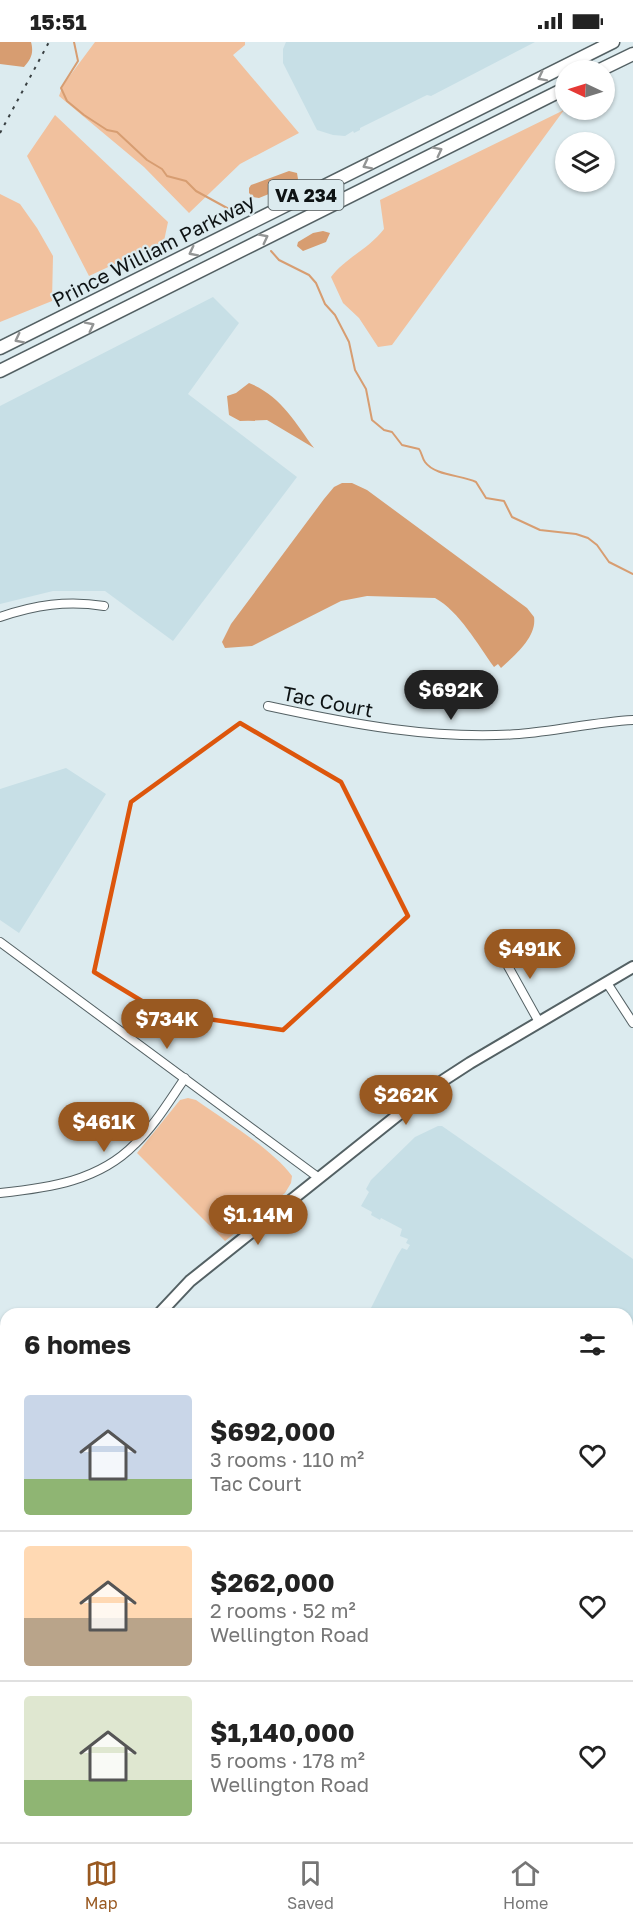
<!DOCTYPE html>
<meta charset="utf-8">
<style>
:root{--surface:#fff;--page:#f6f6f6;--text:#222;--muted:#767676;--line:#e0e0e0;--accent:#995921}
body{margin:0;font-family:"Golos Text",sans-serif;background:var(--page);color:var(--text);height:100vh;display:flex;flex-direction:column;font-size:22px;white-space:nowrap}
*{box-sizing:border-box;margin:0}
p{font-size:20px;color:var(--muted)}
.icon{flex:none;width:33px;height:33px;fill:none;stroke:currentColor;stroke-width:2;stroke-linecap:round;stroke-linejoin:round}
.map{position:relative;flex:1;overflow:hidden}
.details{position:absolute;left:0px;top:1266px;width:633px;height:534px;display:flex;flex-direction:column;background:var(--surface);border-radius:18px 18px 0 0;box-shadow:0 2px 4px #0004}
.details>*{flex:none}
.needle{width:39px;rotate:274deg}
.fabs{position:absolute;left:555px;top:18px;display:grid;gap:12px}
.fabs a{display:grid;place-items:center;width:60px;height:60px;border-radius:50%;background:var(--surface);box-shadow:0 2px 4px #0004;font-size:30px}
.price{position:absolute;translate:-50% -51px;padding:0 14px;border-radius:21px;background:var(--accent);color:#fff;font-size:20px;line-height:39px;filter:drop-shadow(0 2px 3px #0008)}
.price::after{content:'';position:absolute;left:50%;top:36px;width:18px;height:14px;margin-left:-9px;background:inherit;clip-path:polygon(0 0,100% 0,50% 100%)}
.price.on{background:#222;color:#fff}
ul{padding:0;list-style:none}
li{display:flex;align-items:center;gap:18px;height:150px;padding:0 24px}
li+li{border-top:2px solid var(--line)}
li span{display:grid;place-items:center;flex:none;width:168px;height:120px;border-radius:6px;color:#555}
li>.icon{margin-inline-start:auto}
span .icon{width:72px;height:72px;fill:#fffc;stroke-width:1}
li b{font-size:26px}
h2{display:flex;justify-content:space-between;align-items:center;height:72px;padding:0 24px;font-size:26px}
.status{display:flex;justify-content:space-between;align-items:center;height:42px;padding:0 30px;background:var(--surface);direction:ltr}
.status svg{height:16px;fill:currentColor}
.tab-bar{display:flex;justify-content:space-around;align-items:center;height:84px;border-top:2px solid var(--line);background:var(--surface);font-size:16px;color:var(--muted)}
.tab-bar a{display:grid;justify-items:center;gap:3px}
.tab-bar .on{color:var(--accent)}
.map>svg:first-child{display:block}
.built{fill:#c7dfe6}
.green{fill:#f1c19e}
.water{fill:#d79d71}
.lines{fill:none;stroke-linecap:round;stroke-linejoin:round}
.stream{stroke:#d79d71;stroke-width:2}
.minor-casing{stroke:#546164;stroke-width:10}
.major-casing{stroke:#546164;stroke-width:14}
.highway-casing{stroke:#546164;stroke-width:15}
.minor{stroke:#fff;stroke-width:8}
.major{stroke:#fff;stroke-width:10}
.highway{stroke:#fff;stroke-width:12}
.rail{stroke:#394042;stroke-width:2;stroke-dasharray:3 6;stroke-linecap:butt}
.oneway{stroke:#939595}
.marked{fill:none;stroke:#dd560c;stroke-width:4.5;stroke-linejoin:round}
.labels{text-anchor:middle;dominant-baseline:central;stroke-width:4.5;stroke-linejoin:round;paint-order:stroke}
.shield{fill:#dcebef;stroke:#4c5456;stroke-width:1.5}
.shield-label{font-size:18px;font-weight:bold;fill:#0e1314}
.street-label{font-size:20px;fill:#0e1314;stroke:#dcebef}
</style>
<div class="status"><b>15:51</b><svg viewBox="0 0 49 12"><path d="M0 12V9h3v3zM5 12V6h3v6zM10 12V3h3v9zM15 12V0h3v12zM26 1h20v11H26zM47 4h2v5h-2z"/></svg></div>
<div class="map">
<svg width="633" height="1800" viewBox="0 0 633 1800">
<rect width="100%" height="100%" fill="#dcebef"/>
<path class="built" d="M286 0H535L431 54 427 53 360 86V88L354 91 353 89 345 94 333 93 317 88 283 21V7Z
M213 255 239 281 188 352 297 435 173 599 105 549H53L0 562V364Z
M66 726 106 752 19 891 0 878V747Z
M438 1084H442L633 1217V1452L627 1456V1272H368L397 1214 402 1206 407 1208 410 1203 406 1201 408 1197 400 1194 402 1187 381 1176 380 1178 371 1173 372 1170 361 1164 369 1150 366 1147 371 1138 415 1095Z
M2 1686 6 1688V1794H171L168 1800H0V1692Z"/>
<path class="green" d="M95 0H245V3L233 13 299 91 240 122 189 171 144 125 59 54 63 43Z
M564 68 392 303 378 305 359 276 343 261 331 235C345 216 369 207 384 187L380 158Z
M55 73 168 180 164 199 89 234 27 114Z
M0 152 20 162 37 186 53 214 52 259 0 280Z
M188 1056 196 1058C224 1078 272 1107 292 1134L291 1141 285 1151 225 1199 137 1111 180 1058Z"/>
<path class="water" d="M0 0H31C34 11 31 17 24 25L0 22Z
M289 129 297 131 298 137 296 141 259 156 253 155 249 151V146L251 143Z
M323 189 330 191 326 200 303 209 297 204 298 200 313 191Z
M249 341C280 353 295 380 314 406L267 378 240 379 229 373 227 354 236 351Z
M342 441H352L367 448 527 566 534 575C537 595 515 613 501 626L498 622 494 625C478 603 459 569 435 556L367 554 341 559 252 604 225 606 222 600 231 582 324 457 334 445Z"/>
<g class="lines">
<path class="stream" d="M74 0 78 19 61 46 67 59 84 73 107 88 117 90 147 118 162 127 167 134 186 139 196 149 238 172
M271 209 279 218 309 233 316 241 325 262 335 273 349 300 355 328 366 347 372 378 384 388 392 390 402 403 419 407C422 411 422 416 425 420 435 434 462 433 476 440L486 456 504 459 512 475 540 488 576 492 588 496 597 503 609 520 633 532"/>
<defs>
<path id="minor" d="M0 575C35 563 67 558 104 564
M268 664C351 682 434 698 519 692 557 689 595 680 633 678
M0 900 319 1136
M499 908 539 980
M607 941 633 981
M0 1151C49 1146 99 1139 135 1102 155 1083 169 1059 185 1036"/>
<path id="major" d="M159 1272 190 1239 433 1045 470 1021 633 925
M0 1603 6 1589
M0 1632 6 1618
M0 1645 6 1648
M0 1660 6 1664
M237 1794 248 1800
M264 1794 274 1800"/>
<path id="highway" d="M600 28 633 12
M0 306 613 0
M0 329 566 46"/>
</defs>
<use href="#minor" class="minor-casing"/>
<use href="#major" class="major-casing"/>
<use href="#highway" class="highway-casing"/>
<use href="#minor" class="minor"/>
<use href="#major" class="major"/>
<use href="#highway" class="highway"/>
<path class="rail" d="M0 91 49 0"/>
</g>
<defs><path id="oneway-chevron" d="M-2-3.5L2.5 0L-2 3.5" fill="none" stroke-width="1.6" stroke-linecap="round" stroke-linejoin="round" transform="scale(1.5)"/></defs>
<g class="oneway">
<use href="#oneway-chevron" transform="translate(542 35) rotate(153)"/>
<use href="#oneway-chevron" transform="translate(438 109) rotate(-27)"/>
<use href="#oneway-chevron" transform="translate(367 123) rotate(153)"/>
<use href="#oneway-chevron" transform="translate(264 196) rotate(-27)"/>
<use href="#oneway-chevron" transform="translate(193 210) rotate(153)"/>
<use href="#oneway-chevron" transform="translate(90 284) rotate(-27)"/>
<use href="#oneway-chevron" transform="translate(19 297) rotate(153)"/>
</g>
<path class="marked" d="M240 681 341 740 408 874 283 988 160 970 94 930 131 760Z"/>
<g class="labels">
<rect class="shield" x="268.5" y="138" width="75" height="30" rx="4.5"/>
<g class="shield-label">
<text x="306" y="153">VA 234</text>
</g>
<g class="street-label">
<text transform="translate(153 208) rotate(-27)">Prince William Parkway</text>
<text transform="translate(328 659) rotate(11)">Tac Court</text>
</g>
</g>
</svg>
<div class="fabs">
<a><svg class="needle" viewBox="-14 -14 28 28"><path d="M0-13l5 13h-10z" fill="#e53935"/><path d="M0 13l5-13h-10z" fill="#767676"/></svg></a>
<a><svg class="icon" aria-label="layers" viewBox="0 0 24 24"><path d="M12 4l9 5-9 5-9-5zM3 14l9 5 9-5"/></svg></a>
</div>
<b class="price on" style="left:451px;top:679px">$692K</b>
<b class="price" style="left:530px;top:938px">$491K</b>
<b class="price" style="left:167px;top:1008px">$734K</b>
<b class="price" style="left:406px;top:1084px">$262K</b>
<b class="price" style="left:104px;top:1111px">$461K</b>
<b class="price" style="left:258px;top:1204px">$1.14M</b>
<section class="details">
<h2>6 homes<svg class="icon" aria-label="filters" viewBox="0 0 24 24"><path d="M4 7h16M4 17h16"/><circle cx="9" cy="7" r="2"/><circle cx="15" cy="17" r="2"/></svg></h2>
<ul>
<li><span style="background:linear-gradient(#c9d6e8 70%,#8fb573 0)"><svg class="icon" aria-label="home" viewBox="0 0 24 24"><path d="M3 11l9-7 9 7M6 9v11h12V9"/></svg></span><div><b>$692,000</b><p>3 rooms · 110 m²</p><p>Tac Court</p></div><svg class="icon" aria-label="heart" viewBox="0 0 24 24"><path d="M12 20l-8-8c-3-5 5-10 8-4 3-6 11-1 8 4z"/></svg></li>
<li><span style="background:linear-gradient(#ffd9b3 60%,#b9a48a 0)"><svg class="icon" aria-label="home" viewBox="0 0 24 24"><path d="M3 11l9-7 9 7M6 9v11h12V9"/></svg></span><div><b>$262,000</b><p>2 rooms · 52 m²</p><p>Wellington Road</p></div><svg class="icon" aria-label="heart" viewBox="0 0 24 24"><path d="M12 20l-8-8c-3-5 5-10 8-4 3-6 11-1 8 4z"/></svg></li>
<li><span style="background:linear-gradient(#dfe7d0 70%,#8fb573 0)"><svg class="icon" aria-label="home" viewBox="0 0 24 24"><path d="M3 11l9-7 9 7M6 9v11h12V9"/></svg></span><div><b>$1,140,000</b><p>5 rooms · 178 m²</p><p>Wellington Road</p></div><svg class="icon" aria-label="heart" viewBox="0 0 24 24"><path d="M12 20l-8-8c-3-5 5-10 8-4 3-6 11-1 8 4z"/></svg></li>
</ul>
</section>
</div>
<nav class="tab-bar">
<a class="on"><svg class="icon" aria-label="map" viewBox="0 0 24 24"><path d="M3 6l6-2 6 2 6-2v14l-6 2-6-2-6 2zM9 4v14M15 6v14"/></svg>Map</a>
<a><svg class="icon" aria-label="saved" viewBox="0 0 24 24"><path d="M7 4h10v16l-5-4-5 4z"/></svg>Saved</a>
<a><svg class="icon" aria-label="home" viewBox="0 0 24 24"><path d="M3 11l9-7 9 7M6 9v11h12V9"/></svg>Home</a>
</nav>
